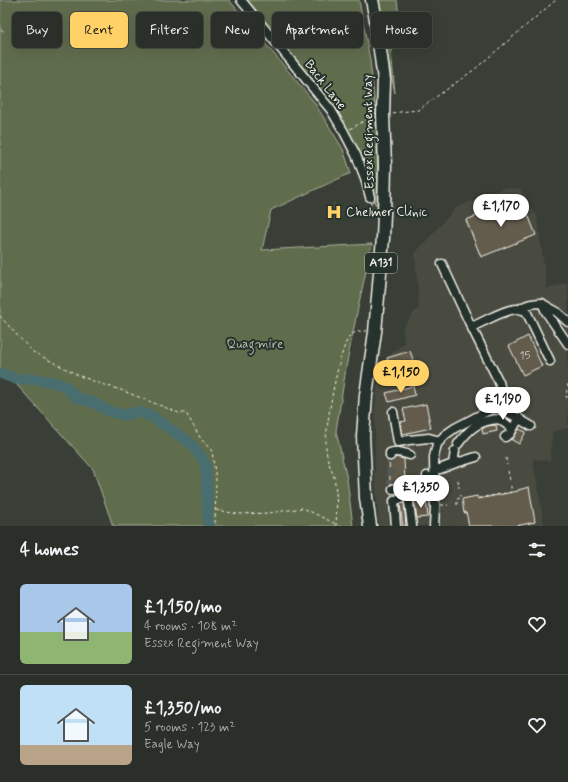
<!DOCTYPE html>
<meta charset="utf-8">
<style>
:root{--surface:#2b2f29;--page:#333731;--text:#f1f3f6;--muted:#a6a9a8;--line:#474a46;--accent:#ffd166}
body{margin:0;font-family:Mynerve,sans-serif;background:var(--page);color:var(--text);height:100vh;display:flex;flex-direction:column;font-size:15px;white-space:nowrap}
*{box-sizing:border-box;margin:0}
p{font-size:13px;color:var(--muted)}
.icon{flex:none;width:22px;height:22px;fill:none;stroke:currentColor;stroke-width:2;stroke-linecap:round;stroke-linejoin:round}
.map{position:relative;height:526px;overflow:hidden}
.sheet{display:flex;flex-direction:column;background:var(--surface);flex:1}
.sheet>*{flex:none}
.hud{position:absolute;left:12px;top:12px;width:544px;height:36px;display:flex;gap:8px}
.price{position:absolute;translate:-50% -34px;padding:0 9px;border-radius:14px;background:#fff;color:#222;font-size:13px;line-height:26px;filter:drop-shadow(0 1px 2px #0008)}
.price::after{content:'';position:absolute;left:50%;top:24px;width:12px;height:9px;margin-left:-6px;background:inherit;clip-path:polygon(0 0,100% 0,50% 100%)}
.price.selected{background:var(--accent);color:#111}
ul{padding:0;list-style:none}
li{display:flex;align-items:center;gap:12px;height:100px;padding:0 20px}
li+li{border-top:1px solid var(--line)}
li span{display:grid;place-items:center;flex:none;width:112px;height:80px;border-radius:6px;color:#555}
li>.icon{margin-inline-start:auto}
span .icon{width:48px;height:48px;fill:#fffc;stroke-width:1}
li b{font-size:17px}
h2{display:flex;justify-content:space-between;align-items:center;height:48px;padding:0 20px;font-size:17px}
.tag{padding:0 14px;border-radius:6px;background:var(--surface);box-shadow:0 4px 16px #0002,0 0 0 1px var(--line);font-size:14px;line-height:36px}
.tag.selected{background:var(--accent);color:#111}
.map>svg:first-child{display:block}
.built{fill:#494b41}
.green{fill:#606d4e;stroke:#aaaf9b}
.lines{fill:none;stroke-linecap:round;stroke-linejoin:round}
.river{stroke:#4a6e70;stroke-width:11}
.building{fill:#645c4e;stroke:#f4f1e8}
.minor-tunnel{stroke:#555a52;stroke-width:8;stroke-dasharray:8 4;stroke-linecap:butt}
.minor-casing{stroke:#f4f1e8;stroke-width:11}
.highway-casing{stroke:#f4f1e8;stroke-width:15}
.path{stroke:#f4f1e8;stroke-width:1;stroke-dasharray:3 3;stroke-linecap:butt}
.minor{stroke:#26332d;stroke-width:8}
.highway{stroke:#26332d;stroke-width:12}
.labels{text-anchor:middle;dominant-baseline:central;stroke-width:4;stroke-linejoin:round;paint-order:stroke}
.number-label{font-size:11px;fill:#d0ccc2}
.shield{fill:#26332d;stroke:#b6b8b0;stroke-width:1}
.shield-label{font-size:12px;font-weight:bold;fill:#f4f1e8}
.street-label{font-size:13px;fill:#f4f1e8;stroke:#26332d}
.poi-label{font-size:13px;fill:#f4f1e8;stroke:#26332d;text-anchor:start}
.park-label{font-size:13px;fill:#b9bcaa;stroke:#26332d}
</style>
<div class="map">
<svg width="568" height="526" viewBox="0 0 568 526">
<rect width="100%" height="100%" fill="#393f37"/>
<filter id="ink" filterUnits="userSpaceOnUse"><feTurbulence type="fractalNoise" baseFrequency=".025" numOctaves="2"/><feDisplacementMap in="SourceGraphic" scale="8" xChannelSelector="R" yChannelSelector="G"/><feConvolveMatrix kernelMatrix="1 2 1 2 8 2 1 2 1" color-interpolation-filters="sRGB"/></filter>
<g filter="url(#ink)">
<path class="built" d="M503 188 520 189 537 217 547 289 568 283V428L552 432 550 461 533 459 544 525 379 526 375 477V408L380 363 404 343 403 327 419 307 415 253 456 208Z
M334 203 342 215 335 221 326 208Z"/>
<path class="green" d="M0 0H229L314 102 343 149 351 173 271 210 262 250 372 244 359 303 347 362 336 431 347 479 353 526H113L93 469 16 384 0 376V30L4 31 0 29Z
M246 0H359L370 60 377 125 378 204H375L368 179 356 147 338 112 265 21Z
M375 0H397L399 16 391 51 395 93Z"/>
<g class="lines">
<path class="river" d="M0 373 16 379H32L54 382 66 387 77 398 92 402 111 412 123 415 139 412 151 416 190 443 201 456 206 466 208 526"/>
</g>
<path class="building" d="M522 199 536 235 481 257 466 220Z
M528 336 542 366 523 375 509 346Z
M410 351 414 362 391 369 387 358Z
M413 386 415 395 389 402 386 393Z
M426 404 431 428 403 434 400 422 406 421 403 409Z
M496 425 497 431 483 434 482 429 487 426Z
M519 429 526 432 519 444 512 440Z
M395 457 404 459 405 482 392 484 390 483 389 461H393Z
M529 487 535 522 516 526H469L466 512 464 513 462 499 477 496 478 499 518 491V490Z
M426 499 428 517 417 518 414 501Z
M404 503 406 526H403L400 504Z"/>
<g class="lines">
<path class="minor-tunnel" d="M390 456 391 483"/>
<defs>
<path id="minor" d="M241 0 331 110 344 132 356 155 365 178 370 197
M543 304 557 312 568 322
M520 309C526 304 534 303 542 303L546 312 568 344
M472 327C483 322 505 309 517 309 520 309 523 310 526 311L550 361
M497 406 531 426
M393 412 398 442 409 440 429 438 440 441
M505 437 510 434 519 418
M458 444C469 429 479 420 499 419L513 429
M390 456V453C397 450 403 453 410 455
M453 464 455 451
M435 469H440L453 464 476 457
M393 489 404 487 413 488 427 486 428 481 427 476
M408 494 412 526
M396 526 394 501 410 494 435 492
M434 526 435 508 434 457 437 444 445 435 455 428 497 406 501 398V390L499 382 469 322 442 264"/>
<path id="highway" d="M370 526 366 498 363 436 366 395 375 332 383 238 384 214 385 165 383 115 384 80 376 20 372 0"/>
</defs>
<use href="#minor" class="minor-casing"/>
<use href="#highway" class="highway-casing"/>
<path class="path" d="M393 114 400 112 418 110 475 69 556 0
M350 129 371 117 374 116
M371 203V208L375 210
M0 316 15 333 33 352 80 376 101 384 121 390 179 413H186L201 439 212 451 216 480 215 526
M568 384 566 397H568
M506 458 507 465
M508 471 510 480
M458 480 459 488
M479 498 511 492V486
M441 505H448
M457 505V499L461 498 460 495
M216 510 238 514 269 513 303 508 336 524
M336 526C337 510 337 493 334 477 333 473 330 468 329 463 327 458 326 451 326 445 325 429 339 347 350 336 355 331 360 331 367 331"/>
<use href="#minor" class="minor"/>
<use href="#highway" class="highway"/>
</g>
</g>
<defs>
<symbol id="hospital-bare" viewBox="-9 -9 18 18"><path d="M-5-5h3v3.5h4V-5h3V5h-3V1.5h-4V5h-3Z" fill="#ffd166" stroke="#26332d" stroke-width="2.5" paint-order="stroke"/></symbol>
</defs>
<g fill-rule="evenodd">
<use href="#hospital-bare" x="323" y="201" width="22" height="22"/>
</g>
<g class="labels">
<g class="number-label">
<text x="525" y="356">15</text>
</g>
<rect class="shield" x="365" y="253" width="32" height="20" rx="3"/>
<g class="shield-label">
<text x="381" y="263">A131</text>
</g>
<g class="street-label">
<text transform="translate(325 85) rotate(52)">Back Lane</text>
<text transform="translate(369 132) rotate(-91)">Essex Regiment Way</text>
</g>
<g class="poi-label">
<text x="346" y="212">Chelmer Clinic</text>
</g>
<g class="park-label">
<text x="255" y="344">Quagmire</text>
</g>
</g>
</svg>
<b class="price" style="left:501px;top:228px">£1,170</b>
<b class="price selected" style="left:401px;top:394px">£1,150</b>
<b class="price" style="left:503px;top:421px">£1,190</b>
<b class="price" style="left:421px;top:509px">£1,350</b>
<div class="hud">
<a class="tag">Buy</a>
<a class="tag selected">Rent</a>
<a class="tag">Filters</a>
<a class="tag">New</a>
<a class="tag">Apartment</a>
<a class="tag">House</a>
</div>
</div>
<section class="sheet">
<h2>4 homes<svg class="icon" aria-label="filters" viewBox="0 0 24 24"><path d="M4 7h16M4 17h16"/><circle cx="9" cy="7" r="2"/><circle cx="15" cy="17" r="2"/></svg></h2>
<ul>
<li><span style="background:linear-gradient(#a9c7e8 60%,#8fb573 0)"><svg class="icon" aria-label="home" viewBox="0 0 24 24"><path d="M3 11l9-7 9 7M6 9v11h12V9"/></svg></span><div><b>£1,150/mo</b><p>4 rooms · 108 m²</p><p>Essex Regiment Way</p></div><svg class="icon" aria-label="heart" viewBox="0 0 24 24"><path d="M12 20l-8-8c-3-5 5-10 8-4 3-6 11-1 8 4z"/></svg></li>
<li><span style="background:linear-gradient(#bfe0f5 75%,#b9a48a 0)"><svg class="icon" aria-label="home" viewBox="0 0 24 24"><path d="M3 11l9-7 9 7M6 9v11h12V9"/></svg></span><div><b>£1,350/mo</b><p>5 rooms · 123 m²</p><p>Eagle Way</p></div><svg class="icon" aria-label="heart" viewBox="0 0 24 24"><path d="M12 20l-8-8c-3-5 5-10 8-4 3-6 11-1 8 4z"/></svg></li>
</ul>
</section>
